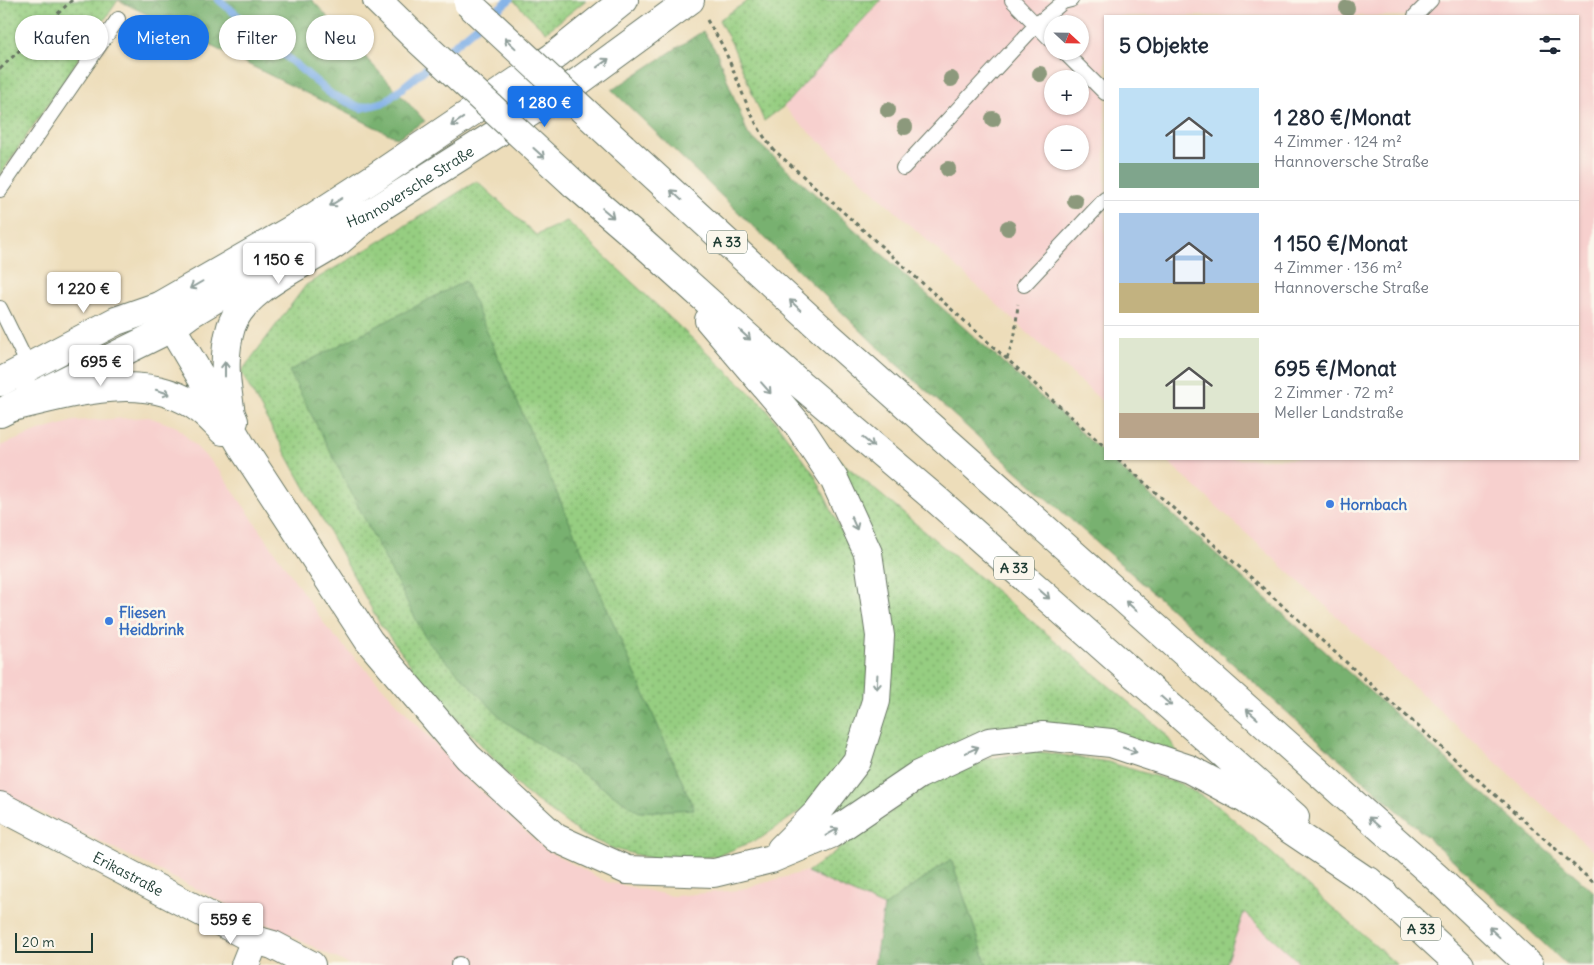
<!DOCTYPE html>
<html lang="de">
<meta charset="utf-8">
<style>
:root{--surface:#fff;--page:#f2f2f3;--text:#1f2937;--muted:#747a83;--line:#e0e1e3;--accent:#1a73e8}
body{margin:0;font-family:Delius,sans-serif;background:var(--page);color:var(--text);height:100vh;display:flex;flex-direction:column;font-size:19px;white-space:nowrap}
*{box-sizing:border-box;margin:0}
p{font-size:16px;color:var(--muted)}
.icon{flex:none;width:28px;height:28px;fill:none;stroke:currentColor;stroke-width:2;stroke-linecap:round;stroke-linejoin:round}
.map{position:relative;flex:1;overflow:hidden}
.panel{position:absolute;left:1104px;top:15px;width:475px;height:445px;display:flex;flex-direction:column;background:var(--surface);border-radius:0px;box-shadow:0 1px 4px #0004}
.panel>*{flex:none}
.top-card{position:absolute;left:15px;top:15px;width:475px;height:45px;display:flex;gap:10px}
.needle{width:32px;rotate:112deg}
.fabs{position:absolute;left:1044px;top:15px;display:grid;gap:10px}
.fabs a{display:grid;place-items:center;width:45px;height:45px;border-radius:50%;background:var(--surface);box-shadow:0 1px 4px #0004;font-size:25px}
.scale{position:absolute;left:15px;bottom:12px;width:78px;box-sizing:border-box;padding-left:5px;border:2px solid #1f3d34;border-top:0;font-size:14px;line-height:18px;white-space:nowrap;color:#1f3d34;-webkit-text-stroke:4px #fbf7ec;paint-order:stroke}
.price{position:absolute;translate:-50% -42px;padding:0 11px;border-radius:5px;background:#fff;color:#222;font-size:16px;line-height:32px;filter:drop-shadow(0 1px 2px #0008)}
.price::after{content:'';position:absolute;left:50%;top:30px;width:15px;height:11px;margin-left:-8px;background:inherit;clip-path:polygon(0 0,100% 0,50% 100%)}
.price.active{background:var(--accent);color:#fff}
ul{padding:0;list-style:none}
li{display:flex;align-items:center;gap:15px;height:125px;padding:0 15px}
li+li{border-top:1px solid var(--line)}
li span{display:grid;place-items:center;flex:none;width:140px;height:100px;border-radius:0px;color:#555}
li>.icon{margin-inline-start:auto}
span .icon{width:60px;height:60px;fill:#fffc;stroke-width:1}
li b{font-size:21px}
h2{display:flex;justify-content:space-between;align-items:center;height:60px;padding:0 15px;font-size:21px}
.tag{padding:0 18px;border-radius:22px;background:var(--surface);box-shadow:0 1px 4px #0004;font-size:18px;line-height:45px}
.tag.active{background:var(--accent);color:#fff}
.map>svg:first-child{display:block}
.built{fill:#f7d0ce;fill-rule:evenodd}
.grass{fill:url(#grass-dots);stroke:#5a865a}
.forest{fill:url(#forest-crowns);stroke:#4c7752}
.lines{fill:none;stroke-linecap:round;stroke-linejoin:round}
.stream{stroke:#7bade7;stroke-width:8}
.service-casing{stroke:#677563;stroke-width:16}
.minor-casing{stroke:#677563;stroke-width:30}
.secondary-casing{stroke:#677563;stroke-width:30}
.motorway-casing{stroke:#677563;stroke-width:30}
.path{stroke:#677563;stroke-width:3;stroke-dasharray:4 4;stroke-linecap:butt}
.service{stroke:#fff;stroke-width:14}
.minor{stroke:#fff;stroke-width:28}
.secondary{stroke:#fff;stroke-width:28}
.motorway{stroke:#fff;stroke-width:28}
.motorway-bridge-casing{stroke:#677563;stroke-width:30;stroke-linecap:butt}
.motorway-bridge{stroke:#fff;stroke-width:28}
.tree{fill:#8c997b}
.oneway{stroke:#8f9e9a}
.shop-dot{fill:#3f7fe0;stroke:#fbf7ec;stroke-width:2}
.labels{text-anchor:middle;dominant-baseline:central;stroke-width:5;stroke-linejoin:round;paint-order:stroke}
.shield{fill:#fbf7ec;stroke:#61756b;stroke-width:1}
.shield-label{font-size:14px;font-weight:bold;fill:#1f3d34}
.street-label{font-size:15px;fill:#1f3d34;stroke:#fbf7ec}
.shop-label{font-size:15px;font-weight:bold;fill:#366cbe;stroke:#fbf7ec;text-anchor:start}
</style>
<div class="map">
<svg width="1594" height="965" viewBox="0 0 1594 965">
<defs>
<pattern id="grass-dots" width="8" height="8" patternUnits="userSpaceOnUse" patternTransform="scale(1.25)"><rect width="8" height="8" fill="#96ce81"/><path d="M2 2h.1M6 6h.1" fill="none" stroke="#7aa86a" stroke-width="1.8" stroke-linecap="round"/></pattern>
<pattern id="forest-crowns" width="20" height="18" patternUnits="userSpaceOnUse" patternTransform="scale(1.25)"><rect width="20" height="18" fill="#78b16f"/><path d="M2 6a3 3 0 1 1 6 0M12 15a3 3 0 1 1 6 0" fill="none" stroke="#62915c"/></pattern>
</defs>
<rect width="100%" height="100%" fill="#fbf7ec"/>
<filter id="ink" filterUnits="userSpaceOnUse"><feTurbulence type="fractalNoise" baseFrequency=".02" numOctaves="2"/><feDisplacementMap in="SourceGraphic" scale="10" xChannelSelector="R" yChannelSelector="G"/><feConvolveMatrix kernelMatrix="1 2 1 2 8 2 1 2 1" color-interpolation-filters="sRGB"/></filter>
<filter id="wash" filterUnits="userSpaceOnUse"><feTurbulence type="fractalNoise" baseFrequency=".0096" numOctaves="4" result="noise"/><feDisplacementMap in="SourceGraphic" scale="20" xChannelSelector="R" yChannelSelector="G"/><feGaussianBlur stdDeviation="1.12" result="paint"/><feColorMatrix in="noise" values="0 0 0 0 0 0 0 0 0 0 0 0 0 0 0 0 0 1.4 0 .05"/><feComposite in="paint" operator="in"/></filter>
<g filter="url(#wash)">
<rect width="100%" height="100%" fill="#edddba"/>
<path class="built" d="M771 0H1594V852L1165 459H1578V16H1105V404L793 117 732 44ZM1052 24H1080V51H1052ZM1052 79H1080V106H1052ZM1052 134H1080V161H1052Z
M149 417 177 427 219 470 328 629 467 778 546 850 607 882 673 896 738 890 807 871 884 907 874 965H350L0 792V446L39 431 74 421Z
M1244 912 1302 965H1225Z"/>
<path class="grass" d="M0 0H118L0 175V118L2 116 0 114Z
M513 0H586L546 32Z
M749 0H881L783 107 764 121 732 44 719 20Z
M477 181 536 235 567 221 764 406 814 474 855 559 871 632 868 696 848 756 812 803 761 838 717 856 666 862 614 849 581 834 522 790 421 679 380 624 241 372 306 285 374 245Z
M799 426 1164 732 1189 769 1111 743 989 742 831 834 817 813 876 701 868 553Z
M1035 751 1108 762 1181 784 1221 808 1397 965H1302L1244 912 1225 965H987L951 859 884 907 807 872 935 780 982 760Z"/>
<path class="forest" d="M118 0H312L425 121 397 138Z
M703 31 717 53 748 134 1105 454V459H1110L1594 892V965H1567L1453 860 884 353 612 90Z
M465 281 694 809 639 812 503 720 427 641 289 371Z
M951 859 987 965H874L884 907Z"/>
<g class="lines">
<path class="stream" d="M219 0 332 95 361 108 385 102 509 0"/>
</g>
</g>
<g filter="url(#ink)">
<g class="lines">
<defs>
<path id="service" d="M1012 0 1052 41
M1415 16 1431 0
M1063 51 1105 93
M903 168 1036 25 1063 2 1071 0
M0 190 118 19
M1024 285 1105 199
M0 308 29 367 27 387 17 400
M458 965 459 964"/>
<g id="minor">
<path id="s1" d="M0 806 255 940 273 945 311 965"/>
<path d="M245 965 255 940"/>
</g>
<g id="secondary">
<path d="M0 382 116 321 159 306 312 218 377 176 553 57 624 0"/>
<path id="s2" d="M0 413 171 328 190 314 333 228 371 213 578 82 690 0"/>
</g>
<path id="motorway" d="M377 0 414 36
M623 147 831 338 1436 877 1529 965
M573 183 644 244 800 384 938 501 1295 817
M159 306 244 450 369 641 468 757 556 838 627 870 714 873 771 859 831 834 918 775 989 742 1043 736 1111 743 1189 769 1245 799 1383 892
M709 320 799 426 834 479 868 553 880 636 876 701 857 761 817 813 781 849
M12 407C71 394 146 368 201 410 209 416 216 424 223 431
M234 421 231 414C226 384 222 357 231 327 244 287 307 264 339 241 350 232 361 222 371 213
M1369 881 1460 965"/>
</defs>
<use href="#service" class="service-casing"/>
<use href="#minor" class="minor-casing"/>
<use href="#secondary" class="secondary-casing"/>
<use href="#motorway" class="motorway-casing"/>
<path class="path" d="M707 20C712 29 719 38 723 47 740 82 749 121 774 150L1105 447
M0 69 72 0
M1007 359 1015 334 1018 304
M1118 459 1594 883"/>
<use href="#service" class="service"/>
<use href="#minor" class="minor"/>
<use href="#secondary" class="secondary"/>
<use href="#motorway" class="motorway"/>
<defs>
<path id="motorway-bridge" d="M468 3 623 147
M414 36 573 183"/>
</defs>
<use href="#motorway-bridge" class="motorway-bridge-casing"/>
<use href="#motorway-bridge" class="motorway-bridge"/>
</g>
<g class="tree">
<circle cx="1347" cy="8" r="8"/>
<circle cx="1040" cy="74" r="8"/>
<circle cx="951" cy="79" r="8"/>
<circle cx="888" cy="110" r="8"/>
<circle cx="993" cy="119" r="8"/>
<circle cx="905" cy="127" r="8"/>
<circle cx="948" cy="169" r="8"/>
<circle cx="1075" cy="201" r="8"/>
<circle cx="1008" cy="228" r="8"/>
</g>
<defs><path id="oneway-shaft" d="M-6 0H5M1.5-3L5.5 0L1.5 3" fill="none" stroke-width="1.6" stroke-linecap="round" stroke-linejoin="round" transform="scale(1.25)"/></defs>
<g class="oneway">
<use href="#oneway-shaft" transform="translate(510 43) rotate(-137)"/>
<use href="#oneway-shaft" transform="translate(603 63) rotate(-36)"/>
<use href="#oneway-shaft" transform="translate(457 122) rotate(146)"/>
<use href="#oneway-shaft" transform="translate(539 153) rotate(42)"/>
<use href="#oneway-shaft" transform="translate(676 195) rotate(-137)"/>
<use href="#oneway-shaft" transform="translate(336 202) rotate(148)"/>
<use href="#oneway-shaft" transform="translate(608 213) rotate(40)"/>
<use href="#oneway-shaft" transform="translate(196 285) rotate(150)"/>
<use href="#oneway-shaft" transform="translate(795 305) rotate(-137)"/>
<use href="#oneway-shaft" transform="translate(745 335) rotate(42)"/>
<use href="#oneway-shaft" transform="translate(225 369) rotate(-90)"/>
<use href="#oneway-shaft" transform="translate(766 388) rotate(49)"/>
<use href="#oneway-shaft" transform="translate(163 392) rotate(17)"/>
<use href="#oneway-shaft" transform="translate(868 442) rotate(40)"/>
<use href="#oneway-shaft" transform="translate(854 523) rotate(66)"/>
<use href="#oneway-shaft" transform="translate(1044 594) rotate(41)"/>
<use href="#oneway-shaft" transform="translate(1131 606) rotate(-138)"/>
<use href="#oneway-shaft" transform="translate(877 682) rotate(93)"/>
<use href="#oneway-shaft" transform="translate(1166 701) rotate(41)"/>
<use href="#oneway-shaft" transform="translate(1252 714) rotate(-139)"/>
<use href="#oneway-shaft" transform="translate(972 750) rotate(-25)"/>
<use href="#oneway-shaft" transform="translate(1130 750) rotate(19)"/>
<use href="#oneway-shaft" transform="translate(1374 822) rotate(-139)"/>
<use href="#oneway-shaft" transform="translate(832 832) rotate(-30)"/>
<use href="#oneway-shaft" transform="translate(1494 932) rotate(-137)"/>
</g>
</g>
<g class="shop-dot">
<circle cx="1330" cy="504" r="5"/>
<circle cx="109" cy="621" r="5"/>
</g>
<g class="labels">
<g class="shield">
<rect x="707" y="230.5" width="40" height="23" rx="4"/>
<rect x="994" y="556.5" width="40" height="23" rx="4"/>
<rect x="1401" y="917.5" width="40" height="23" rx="4"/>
</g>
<g class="shield-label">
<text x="727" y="242">A 33</text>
<text x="1014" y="568">A 33</text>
<text x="1421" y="929">A 33</text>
</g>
<g class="street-label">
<text stroke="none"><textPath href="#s2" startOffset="469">Hannoversche Straße</textPath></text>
<text stroke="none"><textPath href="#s1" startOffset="145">Erikastraße</textPath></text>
</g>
<g class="shop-label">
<text x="1340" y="504">Hornbach</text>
<text x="119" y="612">Fliesen<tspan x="119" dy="17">Heidbrink</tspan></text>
</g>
</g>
</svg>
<div class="fabs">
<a><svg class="needle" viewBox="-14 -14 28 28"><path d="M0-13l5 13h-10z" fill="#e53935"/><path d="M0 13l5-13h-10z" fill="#747a83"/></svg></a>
<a>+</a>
<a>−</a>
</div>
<div class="scale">20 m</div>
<b class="price active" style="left:545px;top:128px">1 280 €</b>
<b class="price" style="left:279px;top:285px">1 150 €</b>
<b class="price" style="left:84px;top:314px">1 220 €</b>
<b class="price" style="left:101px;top:387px">695 €</b>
<b class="price" style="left:231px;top:945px">559 €</b>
<div class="top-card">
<a class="tag">Kaufen</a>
<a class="tag active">Mieten</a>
<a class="tag">Filter</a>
<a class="tag">Neu</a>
</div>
<section class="panel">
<h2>5 Objekte<svg class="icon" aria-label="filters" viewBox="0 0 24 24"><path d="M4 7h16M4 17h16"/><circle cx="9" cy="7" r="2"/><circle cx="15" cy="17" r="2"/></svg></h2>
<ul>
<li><span style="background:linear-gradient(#bfe0f5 75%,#7fa58c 0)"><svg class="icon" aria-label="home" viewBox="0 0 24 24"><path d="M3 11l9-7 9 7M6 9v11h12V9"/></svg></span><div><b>1 280 €/Monat</b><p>4 Zimmer · 124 m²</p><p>Hannoversche Straße</p></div></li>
<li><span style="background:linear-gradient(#a9c7e8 70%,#c2b280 0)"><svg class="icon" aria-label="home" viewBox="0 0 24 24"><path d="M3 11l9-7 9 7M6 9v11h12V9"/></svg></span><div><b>1 150 €/Monat</b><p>4 Zimmer · 136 m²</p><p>Hannoversche Straße</p></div></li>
<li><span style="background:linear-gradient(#dfe7d0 75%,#b9a48a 0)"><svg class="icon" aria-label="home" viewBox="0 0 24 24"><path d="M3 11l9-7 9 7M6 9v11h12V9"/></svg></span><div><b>695 €/Monat</b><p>2 Zimmer · 72 m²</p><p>Meller Landstraße</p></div></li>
</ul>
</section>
</div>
